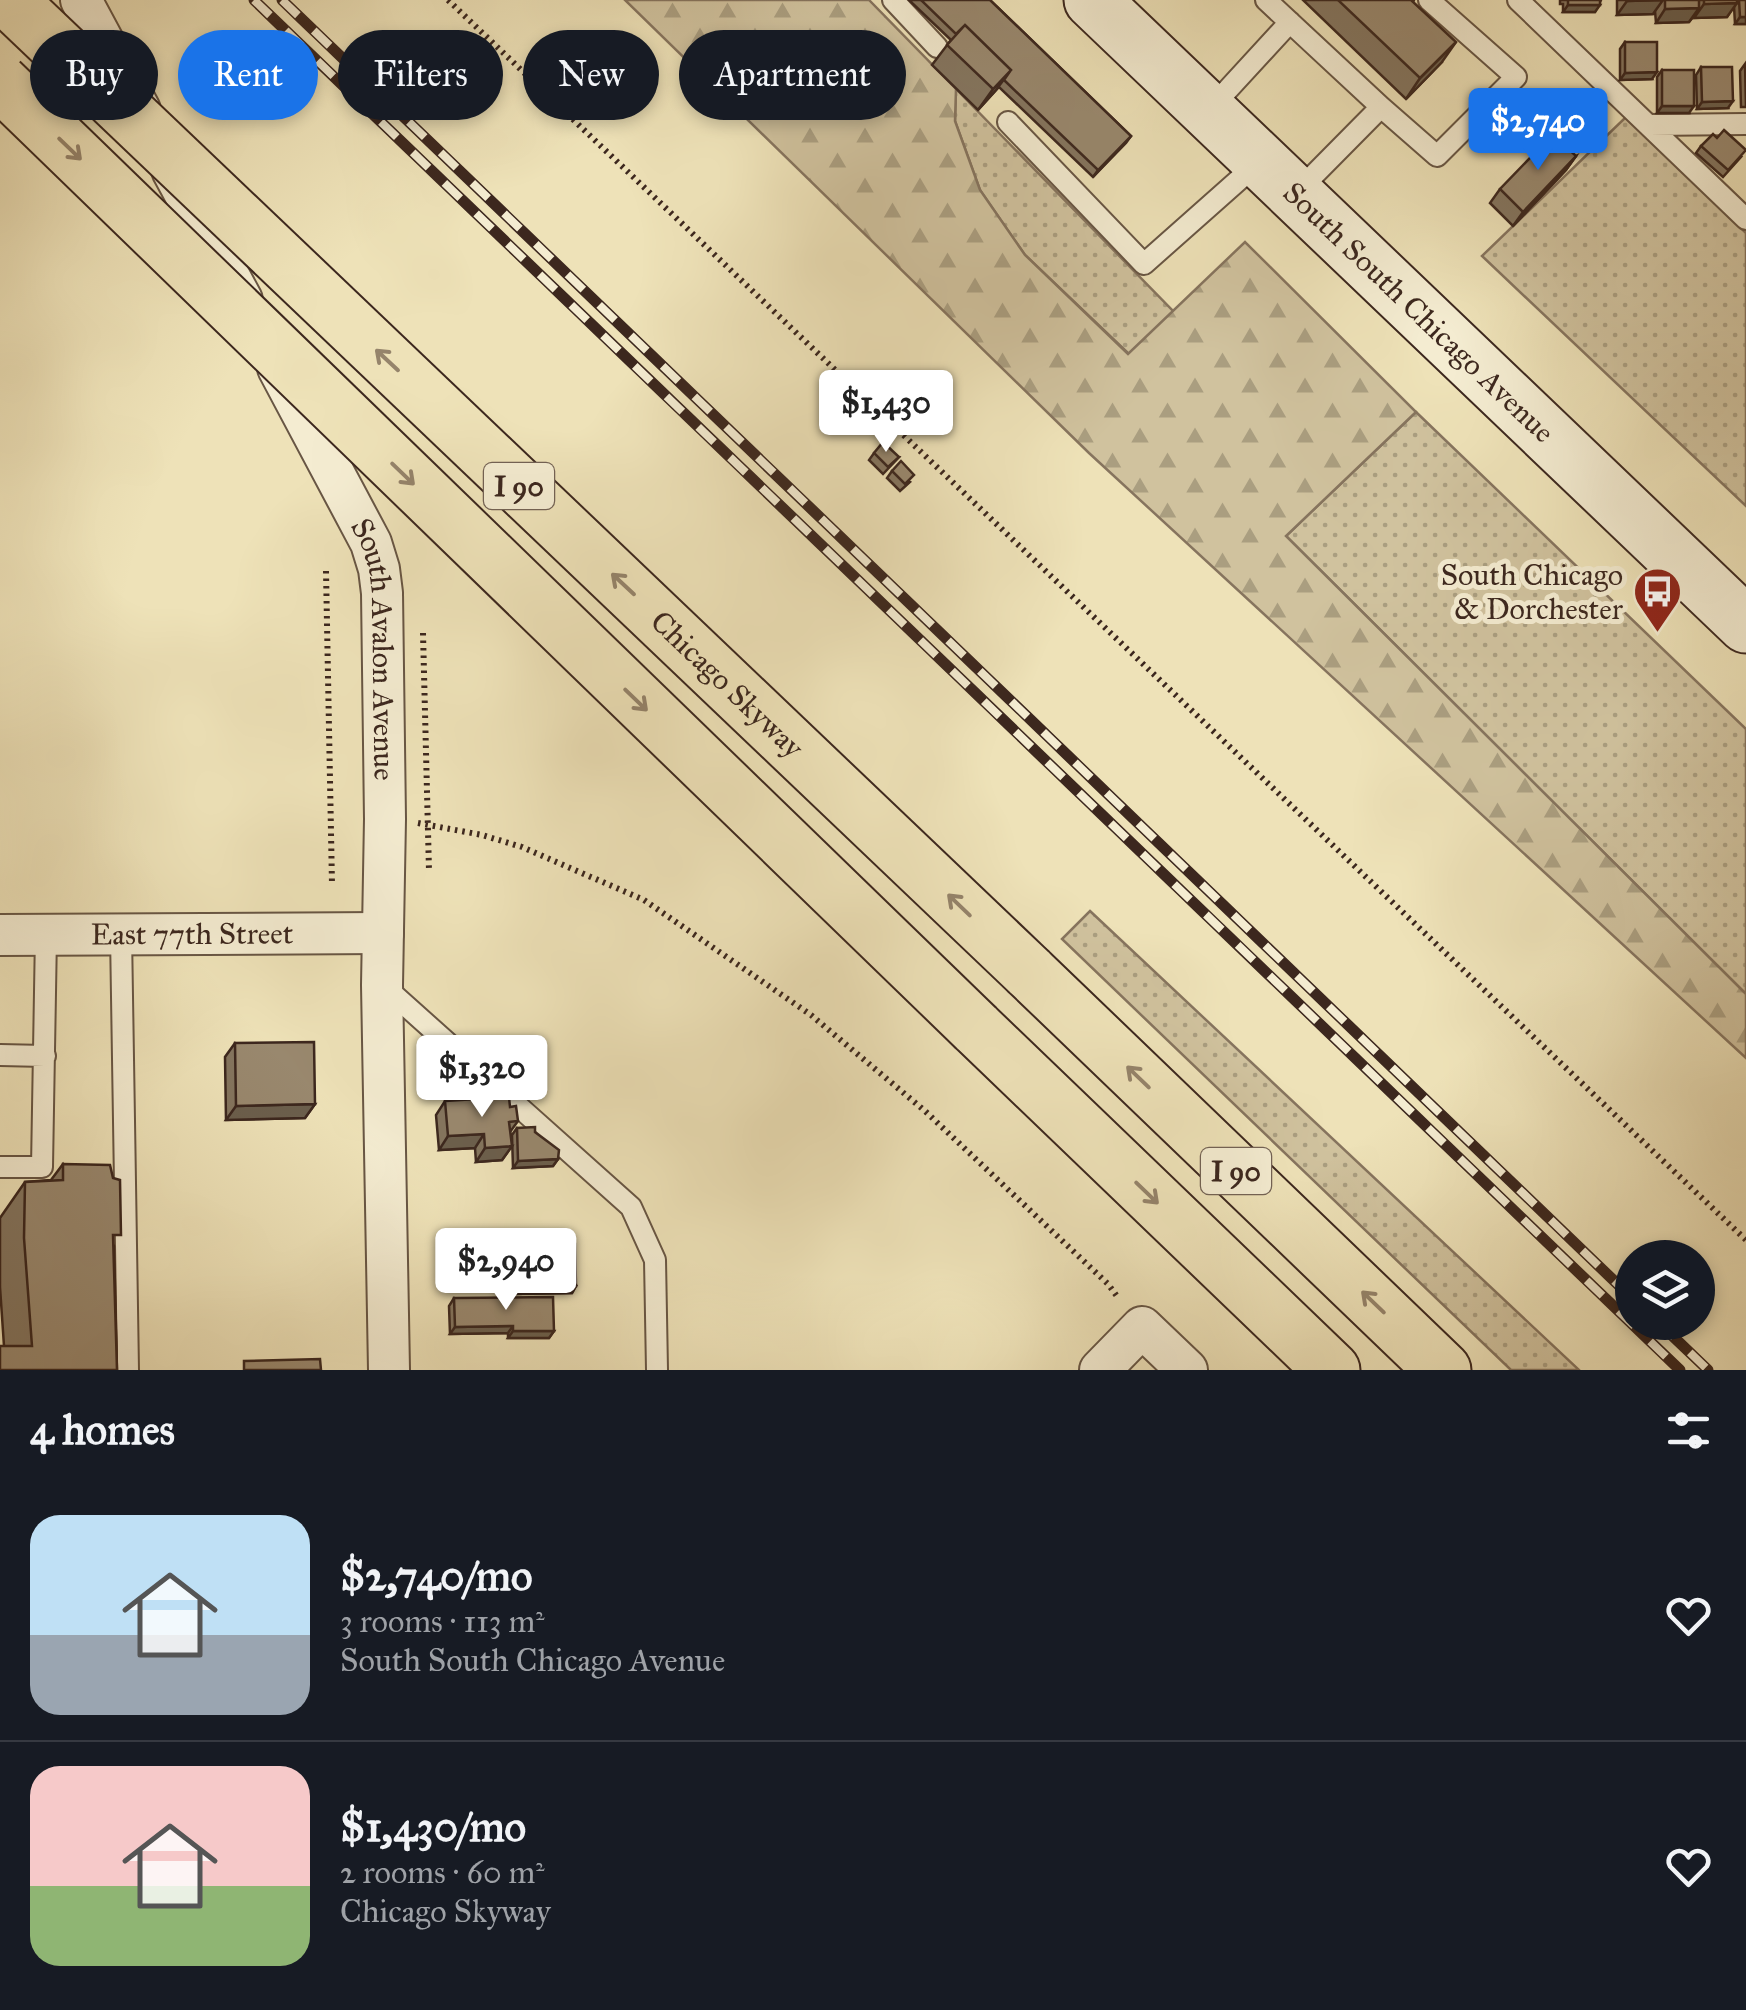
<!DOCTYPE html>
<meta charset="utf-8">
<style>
:root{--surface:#171b24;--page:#20242c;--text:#f1f3f6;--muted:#9ea1a6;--line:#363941;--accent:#1a73e8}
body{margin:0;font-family:"IM FELL Great Primer",serif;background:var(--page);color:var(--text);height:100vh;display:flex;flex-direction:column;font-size:38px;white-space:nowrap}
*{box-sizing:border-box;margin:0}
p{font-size:32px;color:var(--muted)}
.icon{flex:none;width:55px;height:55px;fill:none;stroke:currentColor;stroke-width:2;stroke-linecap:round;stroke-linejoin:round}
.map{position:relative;height:1370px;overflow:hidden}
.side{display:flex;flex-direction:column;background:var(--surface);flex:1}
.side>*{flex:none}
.hud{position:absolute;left:30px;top:30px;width:1000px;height:90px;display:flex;gap:20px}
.fabs{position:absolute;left:1615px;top:1240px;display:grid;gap:20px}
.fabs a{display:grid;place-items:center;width:100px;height:100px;border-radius:50%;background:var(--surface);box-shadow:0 5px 15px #0003;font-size:50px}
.price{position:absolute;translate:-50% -85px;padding:0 22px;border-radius:10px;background:#fff;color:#222;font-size:32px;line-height:65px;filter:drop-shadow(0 2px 5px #0008)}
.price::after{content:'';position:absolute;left:50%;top:60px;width:30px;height:22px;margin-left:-15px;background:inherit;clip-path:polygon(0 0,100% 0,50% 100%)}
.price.current{background:var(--accent);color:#fff}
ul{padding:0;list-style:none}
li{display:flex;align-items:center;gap:30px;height:250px;padding:0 30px}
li+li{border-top:2px solid var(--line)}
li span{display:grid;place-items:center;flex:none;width:280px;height:200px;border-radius:30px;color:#555}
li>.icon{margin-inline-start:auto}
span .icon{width:120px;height:120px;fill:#fffc;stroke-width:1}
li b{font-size:42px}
h2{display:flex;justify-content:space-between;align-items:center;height:120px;padding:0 30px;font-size:42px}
.tag{padding:0 35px;border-radius:45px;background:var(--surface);box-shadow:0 5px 15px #0003;font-size:35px;line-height:90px}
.tag.current{background:var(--accent);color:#fff}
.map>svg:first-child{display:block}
.grass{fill:url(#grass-dots);stroke:#86745e;stroke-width:2.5}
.forest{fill:url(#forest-firs);stroke:#86745e;stroke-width:2.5}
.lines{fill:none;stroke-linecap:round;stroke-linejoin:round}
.service-casing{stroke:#685644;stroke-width:24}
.minor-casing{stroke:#685644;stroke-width:44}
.secondary-casing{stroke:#3c271e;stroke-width:59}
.motorway-casing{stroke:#3c271e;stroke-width:59}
.path{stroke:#3c271e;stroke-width:6;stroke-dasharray:2.5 5;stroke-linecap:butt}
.service{stroke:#f4ecd1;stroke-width:20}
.minor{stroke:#f4ecd1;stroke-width:40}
.secondary{stroke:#f4ecd1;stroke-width:55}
.motorway{stroke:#eee2b8;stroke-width:55}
.rail-casing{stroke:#3c271e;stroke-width:11}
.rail{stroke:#f4ecd1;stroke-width:8;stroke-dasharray:22;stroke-linecap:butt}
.motorway-bridge-casing{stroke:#3c271e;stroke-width:59;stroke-linecap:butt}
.motorway-bridge{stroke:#eee2b8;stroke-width:55}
.wall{fill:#84755f;stroke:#3c271e;stroke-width:2.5}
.shaded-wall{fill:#6b5f4d;stroke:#3c271e;stroke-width:2.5}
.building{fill:#99886e;stroke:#3c271e;stroke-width:2.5}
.oneway{stroke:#95846b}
.labels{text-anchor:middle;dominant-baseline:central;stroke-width:10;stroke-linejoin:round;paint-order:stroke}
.shield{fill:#f4ecd1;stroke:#736254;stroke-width:2.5}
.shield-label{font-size:28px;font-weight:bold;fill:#3c271e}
.street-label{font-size:30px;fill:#3c271e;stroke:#f4ecd1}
.poi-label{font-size:30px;fill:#3c271e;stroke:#f4ecd1;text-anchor:end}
</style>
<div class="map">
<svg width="1746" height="1370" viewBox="0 0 1746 1370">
<defs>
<pattern id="grass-dots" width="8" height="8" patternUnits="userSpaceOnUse" patternTransform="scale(2.5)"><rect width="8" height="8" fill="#d0c29e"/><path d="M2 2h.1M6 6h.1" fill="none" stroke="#aa9e80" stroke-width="1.8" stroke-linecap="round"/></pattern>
<pattern id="forest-firs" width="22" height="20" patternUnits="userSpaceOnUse" patternTransform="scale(2.5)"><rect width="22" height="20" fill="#d0c29e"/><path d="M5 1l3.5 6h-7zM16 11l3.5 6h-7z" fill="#aa9e80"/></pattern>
</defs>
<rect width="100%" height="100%" fill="#eee2b8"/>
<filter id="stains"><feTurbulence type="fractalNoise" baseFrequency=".002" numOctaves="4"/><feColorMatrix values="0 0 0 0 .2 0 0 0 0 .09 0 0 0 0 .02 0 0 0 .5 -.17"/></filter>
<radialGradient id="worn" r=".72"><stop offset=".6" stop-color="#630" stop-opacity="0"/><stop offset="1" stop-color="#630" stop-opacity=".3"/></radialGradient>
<path class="grass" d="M956 89 1174 312 1129 354 1025 255 980 190 955 121Z
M1626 117 1746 233V506L1482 256Z
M1416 412 1746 729V994L1286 536Z
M1090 911 1579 1370H1511L1062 939Z"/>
<path class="forest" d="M625 0H869L956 89 955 121 980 190 1025 255 1128 354 1245 242 1416 412 1286 536 1746 994V1058L1089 453Z"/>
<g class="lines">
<defs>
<path id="service" d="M893 0 937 47
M1266 0 1381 107
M1518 0 1746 219
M1210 109 1290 22
M1008 122 1144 264 1259 162
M1649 125 1746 124
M1296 193 1381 107 1437 156 1516 77 1429 0
M121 934 128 1370
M385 987 631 1207 655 1260 657 1370
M0 1055 45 1056
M0 1167H42L46 934"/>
<g id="minor">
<path d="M81 0 140 110"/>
<path d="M172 170 242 300"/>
<path id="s1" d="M278 368 371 543 379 569 382 593 385 819 382 985 389 1370"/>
<path id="s2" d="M0 935 383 933"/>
<path d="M1100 1370 1142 1327 1187 1370"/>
</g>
<g id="secondary">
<path id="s3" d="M1092 0 1746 625"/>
</g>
<path id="motorway" d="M1029 972 1443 1370
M976 1028 1332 1370"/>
</defs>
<use href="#service" class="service-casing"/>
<use href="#minor" class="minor-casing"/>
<use href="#secondary" class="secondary-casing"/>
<use href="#motorway" class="motorway-casing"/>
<path class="path" d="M448 0 1746 1240
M326 571 332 885
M423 633 429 871
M418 823 482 835 522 847 644 900 811 1015 925 1111 1108 1284 1119 1299"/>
<use href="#service" class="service"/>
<use href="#minor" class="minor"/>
<use href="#secondary" class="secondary"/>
<use href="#motorway" class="motorway"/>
<defs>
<path id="rail" d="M254 0 1680 1370
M282 0 1632 1298
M1658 1322 1708 1370"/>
</defs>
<use href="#rail" class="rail-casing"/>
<use href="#rail" class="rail"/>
<defs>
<g id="motorway-bridge">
<path id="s4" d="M9 0 1029 972"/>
<path d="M0 82 976 1028"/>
</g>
</defs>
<use href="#motorway-bridge" class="motorway-bridge-casing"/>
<use href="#motorway-bridge" class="motorway-bridge"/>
</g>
<path class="wall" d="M909 0H990L1131 136 1093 177 999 87 978 110 932 65 951 40Z
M1303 0H1414L1413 2 1442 62 1406 99Z
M1560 0H1601L1595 12H1563V4H1560Z
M1617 0H1746V24H1735L1734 6 1727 17 1694 18V16L1689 22 1656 23 1655 11 1653 14 1617 15Z
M1625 42 1652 79 1620 80V49Z
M1745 64 1746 107H1741L1740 71Z
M1701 67 1728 108 1697 109 1696 75Z
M1662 70 1689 113H1657V77Z
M1701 146 1741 157 1723 177 1696 153Z
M1576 156 1566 170 1513 226 1490 203 1500 189Z
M874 453 899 457 883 474 869 460Z
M892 471 910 482 900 491 887 478Z
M235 1043 315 1104 305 1118 226 1120 225 1057Z
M445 1101 510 1107 518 1121 510 1132 512 1146 502 1160 476 1162 475 1148 439 1150 436 1115Z
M517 1128 535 1132 558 1159 553 1166 513 1168 512 1135Z
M63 1164 114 1246 117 1370 4 1346 0 1287V1218L25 1182 51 1180Z
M509 1245 576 1286 572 1293 506 1294 504 1252Z
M454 1298 554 1331 549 1338H508V1333L450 1334 449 1306Z"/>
<path class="shaded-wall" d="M1663 0 1653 14 1617 15 1627 1Z
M1737 3 1727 17 1694 18 1704 4Z
M1568 5H1600L1595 12H1563Z
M1699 8 1689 22 1656 23 1665 9Z
M1740 17H1746V24H1735Z
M1456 42 1442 62 1406 99 1420 78Z
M1011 70 996 90 978 110 993 89Z
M1657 72 1652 79 1620 80 1625 73Z
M1733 101 1728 108 1697 109 1702 102Z
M1662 106H1694L1689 113H1657Z
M1131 136 1126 143 1093 177 1098 170Z
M1576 156 1566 170 1513 226 1523 212Z
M315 1104 305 1118 226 1120 236 1106Z
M484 1134 475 1148 439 1150 448 1136Z
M512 1146 502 1160 476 1162 485 1148Z
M558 1159 553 1166 513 1168 518 1161Z
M576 1286 572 1293 506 1294 511 1287Z
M513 1326 508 1333 450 1334 455 1327Z
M513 1331H554L549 1338H508Z"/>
<path class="building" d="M921 0H990L1131 136 1098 170 1004 80 1011 70 965 25 956 34Z
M1338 0H1411L1456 42 1420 78Z
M1568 0H1600V5H1568Z
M1627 0H1663L1627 1Z
M1665 0H1699V8L1665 9Z
M1704 0H1737V3L1704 4Z
M1739 0H1746V17H1740Z
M965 25 1011 70 993 89 947 45Z
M1625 42H1657V72L1625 73Z
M1701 67H1732L1733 101 1702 102Z
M1662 70H1694V106H1662Z
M1724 130 1746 150 1728 170 1701 146 1713 134 1717 138Z
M1553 134 1576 156 1523 212 1500 189Z
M883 442 899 457 888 467 874 453Z
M901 461 914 475 905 484 892 471Z
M314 1042 315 1104 236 1106 235 1043Z
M509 1097 510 1107 516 1106 518 1121 509 1122 512 1146 485 1148 484 1134 448 1136 445 1101Z
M535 1127V1132L559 1150 558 1159 518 1161 517 1128Z
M63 1164 110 1165 113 1178 120 1180 121 1235H113L117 1370H0V1346H32L24 1238 25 1182 63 1180Z
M575 1244 576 1286 511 1287 509 1245Z
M553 1297 554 1331H513V1326L455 1327 454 1298Z
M320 1359 321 1370H244V1361Z"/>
<defs><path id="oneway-shaft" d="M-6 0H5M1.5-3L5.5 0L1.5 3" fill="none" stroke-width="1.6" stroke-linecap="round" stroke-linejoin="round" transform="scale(2.5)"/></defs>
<g class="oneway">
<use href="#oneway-shaft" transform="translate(70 149) rotate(44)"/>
<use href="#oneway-shaft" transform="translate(387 360) rotate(-137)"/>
<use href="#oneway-shaft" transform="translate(403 474) rotate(44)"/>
<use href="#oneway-shaft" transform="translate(623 584) rotate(-137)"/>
<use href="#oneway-shaft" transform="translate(636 700) rotate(44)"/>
<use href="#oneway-shaft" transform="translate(959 905) rotate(-136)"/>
<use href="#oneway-shaft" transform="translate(1138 1077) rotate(-136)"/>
<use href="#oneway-shaft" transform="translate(1147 1193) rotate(44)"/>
<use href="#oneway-shaft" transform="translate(1373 1302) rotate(-136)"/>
</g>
<defs>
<symbol id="bus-pin" viewBox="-11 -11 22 30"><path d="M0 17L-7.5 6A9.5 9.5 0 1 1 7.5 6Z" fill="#8f2418" stroke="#f4ecd1"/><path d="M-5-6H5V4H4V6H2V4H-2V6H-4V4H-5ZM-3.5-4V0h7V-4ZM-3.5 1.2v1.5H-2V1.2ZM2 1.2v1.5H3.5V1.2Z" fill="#fff"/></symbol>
</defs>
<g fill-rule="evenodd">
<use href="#bus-pin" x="1630" y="564" width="55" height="75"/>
</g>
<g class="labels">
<g class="shield">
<rect x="484" y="463" width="70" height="46" rx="8"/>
<rect x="1201" y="1148" width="70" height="46" rx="8"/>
</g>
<g class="shield-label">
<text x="519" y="486">I 90</text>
<text x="1236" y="1171">I 90</text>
</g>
<g class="street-label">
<text stroke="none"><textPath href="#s3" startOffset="452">South South Chicago Avenue</textPath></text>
<text stroke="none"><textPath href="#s1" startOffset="305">South Avalon Avenue</textPath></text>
<text stroke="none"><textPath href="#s4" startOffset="992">Chicago Skyway</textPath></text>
<text stroke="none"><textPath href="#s2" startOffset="192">East 77th Street</textPath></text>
</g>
<g class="poi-label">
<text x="1623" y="575">South Chicago<tspan x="1623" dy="34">&amp; Dorchester</tspan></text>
</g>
</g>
<rect width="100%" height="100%" filter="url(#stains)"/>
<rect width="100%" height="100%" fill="url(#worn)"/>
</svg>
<div class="fabs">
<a><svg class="icon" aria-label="layers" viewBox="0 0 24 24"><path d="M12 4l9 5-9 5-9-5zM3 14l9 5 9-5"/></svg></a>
</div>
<b class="price current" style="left:1538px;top:173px">$2,740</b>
<b class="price" style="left:886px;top:455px">$1,430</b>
<b class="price" style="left:482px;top:1120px">$1,320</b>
<b class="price" style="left:506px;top:1313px">$2,940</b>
<div class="hud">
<a class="tag">Buy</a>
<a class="tag current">Rent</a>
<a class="tag">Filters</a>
<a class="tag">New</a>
<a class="tag">Apartment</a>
</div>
</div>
<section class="side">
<h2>4 homes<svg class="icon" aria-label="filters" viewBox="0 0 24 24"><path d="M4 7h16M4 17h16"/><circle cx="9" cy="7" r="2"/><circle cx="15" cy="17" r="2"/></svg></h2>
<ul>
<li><span style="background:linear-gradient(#bfe0f5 60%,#9aa5b1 0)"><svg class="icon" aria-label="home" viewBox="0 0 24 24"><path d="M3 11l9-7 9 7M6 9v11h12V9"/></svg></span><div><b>$2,740/mo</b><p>3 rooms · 113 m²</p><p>South South Chicago Avenue</p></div><svg class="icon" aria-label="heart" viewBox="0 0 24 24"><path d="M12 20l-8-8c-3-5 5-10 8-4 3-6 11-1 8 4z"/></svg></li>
<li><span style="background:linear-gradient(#f6c9c9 60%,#8fb573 0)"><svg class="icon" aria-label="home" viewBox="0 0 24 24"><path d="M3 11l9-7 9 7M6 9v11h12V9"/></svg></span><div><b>$1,430/mo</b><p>2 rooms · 60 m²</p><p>Chicago Skyway</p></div><svg class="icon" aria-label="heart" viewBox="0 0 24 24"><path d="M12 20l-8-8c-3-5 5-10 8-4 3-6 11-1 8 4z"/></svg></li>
</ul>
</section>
